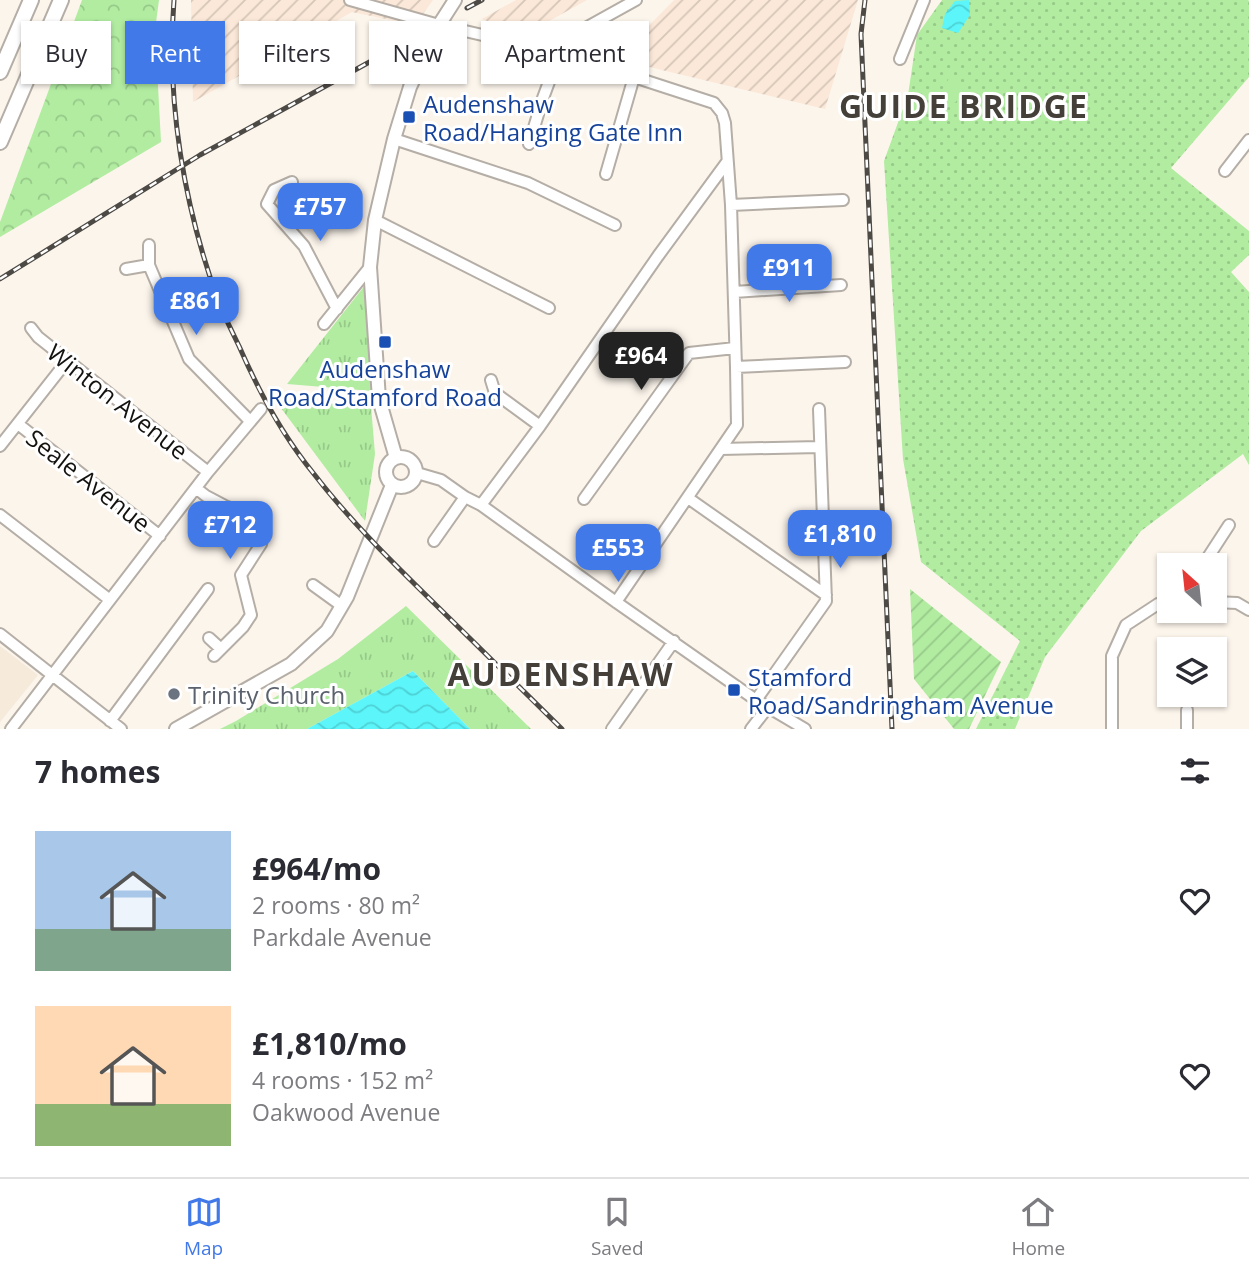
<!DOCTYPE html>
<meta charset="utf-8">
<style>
:root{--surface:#fff;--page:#f7f7f7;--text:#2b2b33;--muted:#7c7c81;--line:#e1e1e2;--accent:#4179e9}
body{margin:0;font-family:"Open Sans",sans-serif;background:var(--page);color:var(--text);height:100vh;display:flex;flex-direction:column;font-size:26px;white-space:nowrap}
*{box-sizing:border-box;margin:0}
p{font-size:23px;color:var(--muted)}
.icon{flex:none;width:38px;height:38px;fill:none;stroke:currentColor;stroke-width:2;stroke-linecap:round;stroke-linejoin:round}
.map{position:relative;height:729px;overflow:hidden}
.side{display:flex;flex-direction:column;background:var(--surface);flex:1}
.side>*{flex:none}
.top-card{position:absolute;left:21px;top:21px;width:700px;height:63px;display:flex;gap:14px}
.needle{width:46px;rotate:333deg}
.buttons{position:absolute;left:1157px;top:553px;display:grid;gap:14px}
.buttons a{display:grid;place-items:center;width:70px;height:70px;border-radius:0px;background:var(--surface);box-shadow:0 2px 5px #0004;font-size:35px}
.price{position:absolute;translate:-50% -60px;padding:0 16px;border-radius:14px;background:var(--accent);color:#fff;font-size:23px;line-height:46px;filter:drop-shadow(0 2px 4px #0008)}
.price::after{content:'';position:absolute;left:50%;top:42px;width:21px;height:16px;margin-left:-10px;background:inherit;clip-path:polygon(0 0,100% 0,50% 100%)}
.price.on{background:#222;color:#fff}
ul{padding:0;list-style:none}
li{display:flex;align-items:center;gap:21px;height:175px;padding:0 35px}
li span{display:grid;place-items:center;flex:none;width:196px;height:140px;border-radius:0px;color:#555}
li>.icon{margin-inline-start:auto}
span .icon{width:84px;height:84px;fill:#fffc;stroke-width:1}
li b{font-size:30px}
h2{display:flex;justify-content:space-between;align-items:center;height:84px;padding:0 35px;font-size:30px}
.pill{padding:0 24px;border-radius:0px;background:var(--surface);box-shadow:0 2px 5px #0004;font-size:24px;line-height:63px}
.pill.on{background:var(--accent);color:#fff}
.menu{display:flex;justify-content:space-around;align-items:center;height:98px;border-top:2px solid var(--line);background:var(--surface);font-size:19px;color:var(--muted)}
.menu a{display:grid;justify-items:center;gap:4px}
.menu .on{color:var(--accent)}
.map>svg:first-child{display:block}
.built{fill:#f6eadb}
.industrial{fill:url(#industrial-furrows)}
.grass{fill:url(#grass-tufts)}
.forest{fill:url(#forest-crowns)}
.park{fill:url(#park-dots)}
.garden{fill:url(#garden-furrows)}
.pitch{fill:#b1eca1}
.water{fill:url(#water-waves)}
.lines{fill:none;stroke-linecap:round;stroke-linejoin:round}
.minor-casing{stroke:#b5aea6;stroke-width:14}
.major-casing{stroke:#b5aea6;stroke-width:16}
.highway-casing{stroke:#b5aea6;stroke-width:18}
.minor{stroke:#fff;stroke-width:10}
.major{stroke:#fff;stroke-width:12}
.highway{stroke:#fff;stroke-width:14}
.rail-casing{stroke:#4d4a46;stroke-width:5}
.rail{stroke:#fff;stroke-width:2.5;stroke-dasharray:8;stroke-linecap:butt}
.transit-dot{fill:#1a4fb4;stroke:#fff;stroke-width:2.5}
.worship-dot{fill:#6b7280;stroke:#fff;stroke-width:2.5}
.labels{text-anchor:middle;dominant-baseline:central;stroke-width:6;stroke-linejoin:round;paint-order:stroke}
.transit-label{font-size:24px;fill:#164399;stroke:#fff;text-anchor:start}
.street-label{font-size:24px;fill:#14120f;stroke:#fff}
.worship-label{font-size:24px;fill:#5b616d;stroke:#fff;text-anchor:start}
.district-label{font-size:32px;font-weight:bold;letter-spacing:2px;fill:#443f38;stroke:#fff}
</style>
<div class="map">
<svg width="1249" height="729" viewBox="0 0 1249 729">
<defs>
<pattern id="industrial-furrows" width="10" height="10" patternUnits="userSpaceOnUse" patternTransform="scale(1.75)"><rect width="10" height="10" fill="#fbe8d8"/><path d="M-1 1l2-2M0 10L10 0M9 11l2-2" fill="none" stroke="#d6c6b8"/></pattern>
<pattern id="grass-tufts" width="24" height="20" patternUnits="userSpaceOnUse" patternTransform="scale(1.75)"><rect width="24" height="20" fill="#b1eca1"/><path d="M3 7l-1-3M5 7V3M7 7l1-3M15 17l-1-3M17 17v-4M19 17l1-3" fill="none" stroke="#97c989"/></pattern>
<pattern id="forest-crowns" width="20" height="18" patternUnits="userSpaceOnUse" patternTransform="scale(1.75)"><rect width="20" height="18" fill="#b1eca1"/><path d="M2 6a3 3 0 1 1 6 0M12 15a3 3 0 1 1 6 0" fill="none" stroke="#97c989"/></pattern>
<pattern id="park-dots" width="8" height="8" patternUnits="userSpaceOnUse" patternTransform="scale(1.75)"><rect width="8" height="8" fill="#b1eca1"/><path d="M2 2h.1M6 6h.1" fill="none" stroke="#97c989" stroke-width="1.8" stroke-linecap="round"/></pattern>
<pattern id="garden-furrows" width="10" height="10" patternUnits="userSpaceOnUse" patternTransform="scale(1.75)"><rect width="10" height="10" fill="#b1eca1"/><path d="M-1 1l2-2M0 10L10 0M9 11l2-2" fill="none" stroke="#97c989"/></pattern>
<pattern id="water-waves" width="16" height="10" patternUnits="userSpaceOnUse" patternTransform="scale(1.75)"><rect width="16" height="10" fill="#5bf5fa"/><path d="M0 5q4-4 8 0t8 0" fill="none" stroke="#4ed1d5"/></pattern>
</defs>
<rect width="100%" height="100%" fill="#fcf5ec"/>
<path class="built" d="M0 646 38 675 0 722Z"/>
<path class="industrial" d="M191 0H433L415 25 352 12 193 102Z
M516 0H587L524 35 482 19Z
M674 0H858L825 109 616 59Z"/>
<path class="grass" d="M366 284 372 391 287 384Z
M275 400 371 406 375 454 365 521Z
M406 606 531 729H470L413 671 307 729H220L236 721 338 659Z"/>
<path class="forest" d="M82 0H159L155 30 161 142 0 237V222Z"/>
<path class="park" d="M942 0H1248L1249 1V77L1171 168 1249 231V255L1231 272 1249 292V465L1243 454 1141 531 1045 657 1015 729H976L1020 641 921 562 903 459 884 161 908 95 917 35Z"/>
<path class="garden" d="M910 589 1001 662 969 729H954L914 679Z"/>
<path class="pitch" d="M949 78 965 89 955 103 941 93Z"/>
<path class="water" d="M969 0 970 15 958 33 942 28 945 14 955 1Z
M413 671 470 729H307Z"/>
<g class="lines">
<defs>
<path id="minor" d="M350 0 439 25 517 43 634 77 714 103 722 113 725 123 731 205 736 367 737 425 616 602
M544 51 636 0
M900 59 924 0
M394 139 528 183 615 225
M529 144 543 98 559 55
M1225 171 1249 140
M606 174 634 77
M292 182 274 190 267 204 304 246 337 309
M731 205 843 200
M375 220 549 308
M149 245V265L189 359 250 421
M126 269 149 265
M734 292 841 285
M324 324 370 267
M31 328 38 337 208 472
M736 367 845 362
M491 380 495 393 540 426
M18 424 160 536
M0 446 67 361
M721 449 819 447
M417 473 441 480 465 497 481 505 616 602 756 700 805 729
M197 489 206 496 225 506 252 517 258 522 262 537 261 544 241 575 251 615 243 627 214 656
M688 498 826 595
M584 499 689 353 735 348
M481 505 540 426 658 256 727 162
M0 515 110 600
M434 541 465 497
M1203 565 1229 525
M313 585 342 606
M1214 602 1237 603 1249 610
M0 634 121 729
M209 638 221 649
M756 700 826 601 819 409
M110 721 208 589
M11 729 208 472 261 409
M612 729 674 641
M751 729 768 707
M1112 729V656L1126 625 1158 604 1169 603
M1187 729V710"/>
<path id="major" d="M386 472a15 15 0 1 1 30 0a15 15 0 1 1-30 0Z
M396 458 379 399 370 267 375 220 394 139 410 87 439 25 455 0
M176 729 291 664 327 631 347 597 392 485"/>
<path id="highway" d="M0 72 31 0
M0 142 61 0"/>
</defs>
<use href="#minor" class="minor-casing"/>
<use href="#major" class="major-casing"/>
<use href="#highway" class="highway-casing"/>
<use href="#minor" class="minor"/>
<use href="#major" class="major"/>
<use href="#highway" class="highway"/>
<defs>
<path id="rail" d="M174 0C166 102 184 207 219 303 225 317 232 332 239 346 259 392 282 435 314 474 351 522 394 564 437 606 479 647 520 688 562 729
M865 0 861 34 892 729
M467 8 482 0
M0 279 200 155 415 37"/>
</defs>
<use href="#rail" class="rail-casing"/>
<use href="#rail" class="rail"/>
</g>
<g class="transit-dot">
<rect x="402" y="110" width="14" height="14" rx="3.5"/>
<rect x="378" y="335" width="14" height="14" rx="3.5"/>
<rect x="727" y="683" width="14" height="14" rx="3.5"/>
</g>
<circle class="worship-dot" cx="174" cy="694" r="7"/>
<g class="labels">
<g class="transit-label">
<text x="423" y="103">Audenshaw<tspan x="423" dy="28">Road/Hanging Gate Inn</tspan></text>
<text x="385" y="368" text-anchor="middle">Audenshaw<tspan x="385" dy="28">Road/Stamford Road</tspan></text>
<text x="748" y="676">Stamford<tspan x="748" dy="28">Road/Sandringham Avenue</tspan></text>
</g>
<g class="street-label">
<text transform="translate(118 401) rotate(38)">Winton Avenue</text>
<text transform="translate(89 480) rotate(38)">Seale Avenue</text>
</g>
<g class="worship-label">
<text x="188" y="694">Trinity Church</text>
</g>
<g class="district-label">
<text x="964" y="105">GUIDE BRIDGE</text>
<text x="561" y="673">AUDENSHAW</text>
</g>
</g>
</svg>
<div class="buttons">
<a><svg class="needle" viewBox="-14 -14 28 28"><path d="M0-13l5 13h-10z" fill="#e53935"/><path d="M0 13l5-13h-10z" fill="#7c7c81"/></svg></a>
<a><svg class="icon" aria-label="layers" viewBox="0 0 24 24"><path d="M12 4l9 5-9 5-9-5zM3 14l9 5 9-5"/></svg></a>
</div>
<b class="price" style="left:320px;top:243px">£757</b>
<b class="price" style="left:789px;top:304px">£911</b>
<b class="price" style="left:196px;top:337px">£861</b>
<b class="price on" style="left:641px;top:392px">£964</b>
<b class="price" style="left:230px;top:561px">£712</b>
<b class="price" style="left:840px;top:570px">£1,810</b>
<b class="price" style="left:618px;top:584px">£553</b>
<div class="top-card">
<a class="pill">Buy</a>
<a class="pill on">Rent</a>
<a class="pill">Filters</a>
<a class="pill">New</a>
<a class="pill">Apartment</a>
</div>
</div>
<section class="side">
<h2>7 homes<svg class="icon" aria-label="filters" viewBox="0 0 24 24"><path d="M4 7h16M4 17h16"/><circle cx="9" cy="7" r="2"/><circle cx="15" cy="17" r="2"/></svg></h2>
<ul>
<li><span style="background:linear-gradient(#a9c7e8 70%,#7fa58c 0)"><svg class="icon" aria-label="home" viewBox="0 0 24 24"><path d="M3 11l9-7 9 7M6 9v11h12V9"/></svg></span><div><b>£964/mo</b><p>2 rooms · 80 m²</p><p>Parkdale Avenue</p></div><svg class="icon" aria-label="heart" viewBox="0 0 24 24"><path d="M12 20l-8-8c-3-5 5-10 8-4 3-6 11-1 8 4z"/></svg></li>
<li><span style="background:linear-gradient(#ffd9b3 70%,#8fb573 0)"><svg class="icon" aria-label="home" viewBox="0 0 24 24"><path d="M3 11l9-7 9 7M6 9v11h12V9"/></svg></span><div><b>£1,810/mo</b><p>4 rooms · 152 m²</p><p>Oakwood Avenue</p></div><svg class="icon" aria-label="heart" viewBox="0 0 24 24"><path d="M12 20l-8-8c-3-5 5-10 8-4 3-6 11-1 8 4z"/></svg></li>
</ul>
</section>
<nav class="menu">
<a class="on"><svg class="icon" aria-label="map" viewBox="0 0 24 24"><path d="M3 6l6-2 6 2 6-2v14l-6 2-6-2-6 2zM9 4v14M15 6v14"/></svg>Map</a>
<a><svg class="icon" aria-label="saved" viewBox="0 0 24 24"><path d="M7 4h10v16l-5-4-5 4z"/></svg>Saved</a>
<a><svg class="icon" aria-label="home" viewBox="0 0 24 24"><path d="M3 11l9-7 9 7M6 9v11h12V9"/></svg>Home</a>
</nav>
